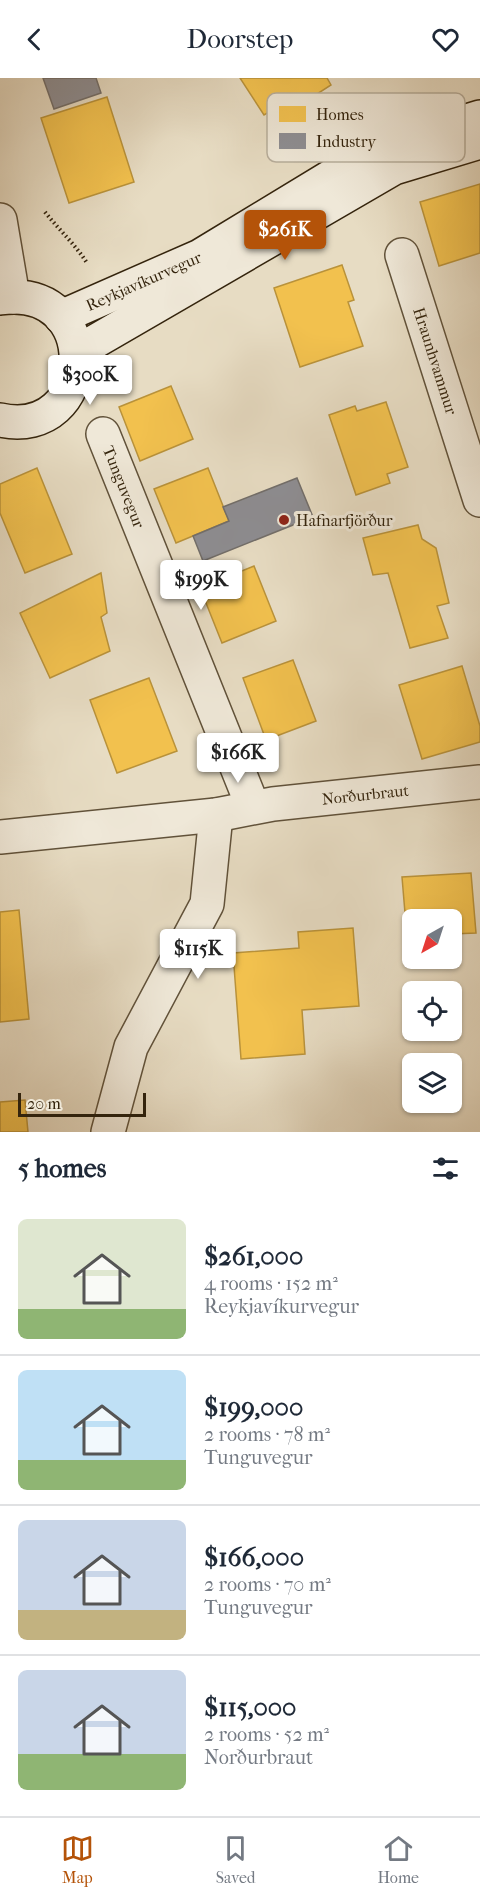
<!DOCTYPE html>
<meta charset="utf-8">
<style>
:root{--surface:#fff;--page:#f2f2f3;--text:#1f2937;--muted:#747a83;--line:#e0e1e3;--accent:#b45309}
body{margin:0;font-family:"IM FELL French Canon",serif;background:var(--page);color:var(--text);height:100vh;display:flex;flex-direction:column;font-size:22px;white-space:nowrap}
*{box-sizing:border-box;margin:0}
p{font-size:20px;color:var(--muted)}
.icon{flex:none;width:33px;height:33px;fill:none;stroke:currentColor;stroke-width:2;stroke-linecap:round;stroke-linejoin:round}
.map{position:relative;height:1054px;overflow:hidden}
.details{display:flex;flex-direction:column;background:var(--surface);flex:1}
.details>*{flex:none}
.needle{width:39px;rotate:219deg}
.controls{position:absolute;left:402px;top:831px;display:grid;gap:12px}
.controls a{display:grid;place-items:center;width:60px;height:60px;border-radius:9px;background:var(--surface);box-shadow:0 2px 4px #0004;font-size:30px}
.scale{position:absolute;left:18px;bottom:15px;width:128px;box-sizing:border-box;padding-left:6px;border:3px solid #34240d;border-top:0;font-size:16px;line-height:21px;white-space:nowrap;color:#34240d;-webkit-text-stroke:4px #efe8d8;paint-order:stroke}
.price{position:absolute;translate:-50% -51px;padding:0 14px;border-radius:6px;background:#fff;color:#222;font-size:20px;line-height:39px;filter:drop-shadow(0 2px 3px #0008)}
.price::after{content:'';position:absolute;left:50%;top:36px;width:18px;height:14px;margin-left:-9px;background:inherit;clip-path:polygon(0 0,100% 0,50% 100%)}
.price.current{background:var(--accent);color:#fff}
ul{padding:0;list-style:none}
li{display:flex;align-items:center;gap:18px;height:150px;padding:0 18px}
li+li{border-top:2px solid var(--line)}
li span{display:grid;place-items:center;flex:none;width:168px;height:120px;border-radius:9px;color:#555}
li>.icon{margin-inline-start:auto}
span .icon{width:72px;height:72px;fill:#fffc;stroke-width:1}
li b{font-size:26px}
h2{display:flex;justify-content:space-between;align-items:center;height:72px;padding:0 18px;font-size:26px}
header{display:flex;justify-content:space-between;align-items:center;height:78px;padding:0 18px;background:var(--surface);font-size:27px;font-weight:600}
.dock{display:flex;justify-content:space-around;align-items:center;height:84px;border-top:2px solid var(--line);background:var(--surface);font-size:16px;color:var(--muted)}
.dock a{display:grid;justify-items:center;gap:3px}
.dock .current{color:var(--accent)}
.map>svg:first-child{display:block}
.homes{fill:#f2c14e;stroke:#b9923a;stroke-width:1.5}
.industry{fill:#8d8d92;stroke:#726e6a;stroke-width:1.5}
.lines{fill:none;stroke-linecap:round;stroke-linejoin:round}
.minor-casing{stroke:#61523a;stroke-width:36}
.secondary-casing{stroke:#34240d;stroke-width:36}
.path{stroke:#34240d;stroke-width:4;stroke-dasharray:1.5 3;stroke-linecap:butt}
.minor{stroke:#efe8d8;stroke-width:33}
.secondary{stroke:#efe8d8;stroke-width:33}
.poi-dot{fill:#8f2418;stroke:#efe8d8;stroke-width:2}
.labels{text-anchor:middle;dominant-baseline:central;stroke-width:6;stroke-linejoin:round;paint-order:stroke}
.street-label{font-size:16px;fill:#34240d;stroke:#efe8d8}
.poi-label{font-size:16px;fill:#34240d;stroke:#efe8d8;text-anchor:start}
.key{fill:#efe8d8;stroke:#b7ad9b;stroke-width:1.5}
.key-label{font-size:16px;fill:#34240d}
</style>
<header><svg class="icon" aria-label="back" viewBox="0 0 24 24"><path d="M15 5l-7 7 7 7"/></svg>Doorstep<svg class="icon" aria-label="heart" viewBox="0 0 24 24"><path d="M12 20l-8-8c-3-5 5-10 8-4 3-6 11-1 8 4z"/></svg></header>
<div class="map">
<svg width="480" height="1054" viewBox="0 0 480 1054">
<rect width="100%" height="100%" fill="#e7dcc3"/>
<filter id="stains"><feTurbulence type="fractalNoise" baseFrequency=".00333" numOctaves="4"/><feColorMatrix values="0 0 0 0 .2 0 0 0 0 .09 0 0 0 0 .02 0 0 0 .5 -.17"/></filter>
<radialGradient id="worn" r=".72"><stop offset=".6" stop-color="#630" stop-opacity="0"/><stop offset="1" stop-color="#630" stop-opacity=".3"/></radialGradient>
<path class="homes" d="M240 0H327L331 7 294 31 289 22 264 37Z
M107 19 134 104 69 125 41 40Z
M480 106V175L439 188 420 124Z
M342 187 354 222 348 224 363 268 300 289 274 210Z
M171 308 193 361 140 383 119 329Z
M386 324 408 389 387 396 390 405 356 417 329 337 355 328 357 333Z
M37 390 72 476 25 495 0 435V406Z
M208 390 229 443 176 465 154 411Z
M418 447 422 461 436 470 449 525 437 528 448 560 410 570 388 495 373 497 363 460Z
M254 488 276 543 222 565 200 510Z
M101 495 107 535 101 539 110 573 50 600 20 535Z
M293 582 316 643 266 662 243 600Z
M462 588 480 648V664L422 681 399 607Z
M149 600 177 673 117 695 90 622Z
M471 795 476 855 452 856V842H412V859H407L402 799Z
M19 832 29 941 0 944V834Z
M353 850 359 928 302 932 305 976 241 981 233 875 299 870 298 854Z
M25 1022 28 1054H0V1024Z"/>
<path class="industry" d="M43 0H96L101 15 54 31Z
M297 400 313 439 203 483 193 458 229 443 223 429Z"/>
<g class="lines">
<defs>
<g id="minor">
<path d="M0 142 13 219"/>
<path id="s1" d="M402 177 480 422"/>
<path id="s2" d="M103 356 253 729"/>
<path id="s3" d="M0 759 216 737 273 726 480 704"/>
<path d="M108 1054 131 969 207 826 216 737"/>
</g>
<g id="secondary">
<path d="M0 220C106 205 97 363 0 342"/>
<path id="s4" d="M61 239 200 178 378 70 480 39"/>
<path d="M77 274 394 90 480 64"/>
</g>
</defs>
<use href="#minor" class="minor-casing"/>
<use href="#secondary" class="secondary-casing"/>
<path class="path" d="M45 134C59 152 75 166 87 185"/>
<use href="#minor" class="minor"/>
<use href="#secondary" class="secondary"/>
</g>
<circle class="poi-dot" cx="284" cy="442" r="6"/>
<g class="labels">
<g class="street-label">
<text stroke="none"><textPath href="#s4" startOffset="90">Reykjavíkurvegur</textPath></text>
<text stroke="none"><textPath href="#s1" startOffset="111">Hraunhvammur</textPath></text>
<text stroke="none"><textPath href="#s2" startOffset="57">Tunguvegur</textPath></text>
<text stroke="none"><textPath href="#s3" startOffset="368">Norðurbraut</textPath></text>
</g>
<g class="poi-label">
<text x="296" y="442">Hafnarfjörður</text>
</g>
</g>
<rect x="267" y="15" width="198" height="69" rx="9" class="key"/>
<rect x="279" y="28" width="27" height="16" fill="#f2c14e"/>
<rect x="279" y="55" width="27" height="16" fill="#8d8d92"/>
<g class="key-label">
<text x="316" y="42">Homes</text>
<text x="316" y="69">Industry</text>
</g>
<rect width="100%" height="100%" filter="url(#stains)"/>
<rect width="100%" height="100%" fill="url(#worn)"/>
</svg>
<div class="controls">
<a><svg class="needle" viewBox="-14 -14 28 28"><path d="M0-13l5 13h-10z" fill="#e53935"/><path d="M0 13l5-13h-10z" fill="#747a83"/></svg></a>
<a><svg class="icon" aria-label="locate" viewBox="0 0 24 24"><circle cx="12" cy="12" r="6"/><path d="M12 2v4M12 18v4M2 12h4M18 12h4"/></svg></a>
<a><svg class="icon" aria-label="layers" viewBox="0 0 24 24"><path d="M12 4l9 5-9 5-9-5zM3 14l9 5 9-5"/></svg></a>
</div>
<div class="scale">20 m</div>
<b class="price current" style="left:285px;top:183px">$261K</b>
<b class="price" style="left:90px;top:328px">$300K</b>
<b class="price" style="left:201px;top:533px">$199K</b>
<b class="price" style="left:238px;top:706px">$166K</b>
<b class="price" style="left:198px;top:902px">$115K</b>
</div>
<section class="details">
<h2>5 homes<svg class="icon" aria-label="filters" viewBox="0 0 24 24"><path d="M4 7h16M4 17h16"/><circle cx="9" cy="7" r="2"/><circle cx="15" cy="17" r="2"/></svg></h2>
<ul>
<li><span style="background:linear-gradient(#dfe7d0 75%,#8fb573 0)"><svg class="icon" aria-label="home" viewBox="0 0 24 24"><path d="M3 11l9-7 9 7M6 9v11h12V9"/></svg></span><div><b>$261,000</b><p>4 rooms · 152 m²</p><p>Reykjavíkurvegur</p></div></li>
<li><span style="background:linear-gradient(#bfe0f5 75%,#8fb573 0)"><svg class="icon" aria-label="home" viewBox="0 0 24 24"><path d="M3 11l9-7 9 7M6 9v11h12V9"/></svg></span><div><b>$199,000</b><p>2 rooms · 78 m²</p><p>Tunguvegur</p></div></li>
<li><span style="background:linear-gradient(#c9d6e8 75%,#c2b280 0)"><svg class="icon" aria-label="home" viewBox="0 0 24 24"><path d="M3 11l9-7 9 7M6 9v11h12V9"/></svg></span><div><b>$166,000</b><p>2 rooms · 70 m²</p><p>Tunguvegur</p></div></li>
<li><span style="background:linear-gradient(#c9d6e8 70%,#8fb573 0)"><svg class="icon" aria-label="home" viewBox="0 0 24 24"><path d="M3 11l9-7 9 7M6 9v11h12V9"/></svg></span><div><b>$115,000</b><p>2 rooms · 52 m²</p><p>Norðurbraut</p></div></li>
</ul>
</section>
<nav class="dock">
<a class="current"><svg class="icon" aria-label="map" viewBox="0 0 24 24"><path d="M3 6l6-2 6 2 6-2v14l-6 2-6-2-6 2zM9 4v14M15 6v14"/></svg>Map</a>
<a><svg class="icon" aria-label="saved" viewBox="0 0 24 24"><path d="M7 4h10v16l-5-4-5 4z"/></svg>Saved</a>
<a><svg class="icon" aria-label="home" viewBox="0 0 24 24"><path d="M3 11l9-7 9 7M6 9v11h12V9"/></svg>Home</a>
</nav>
